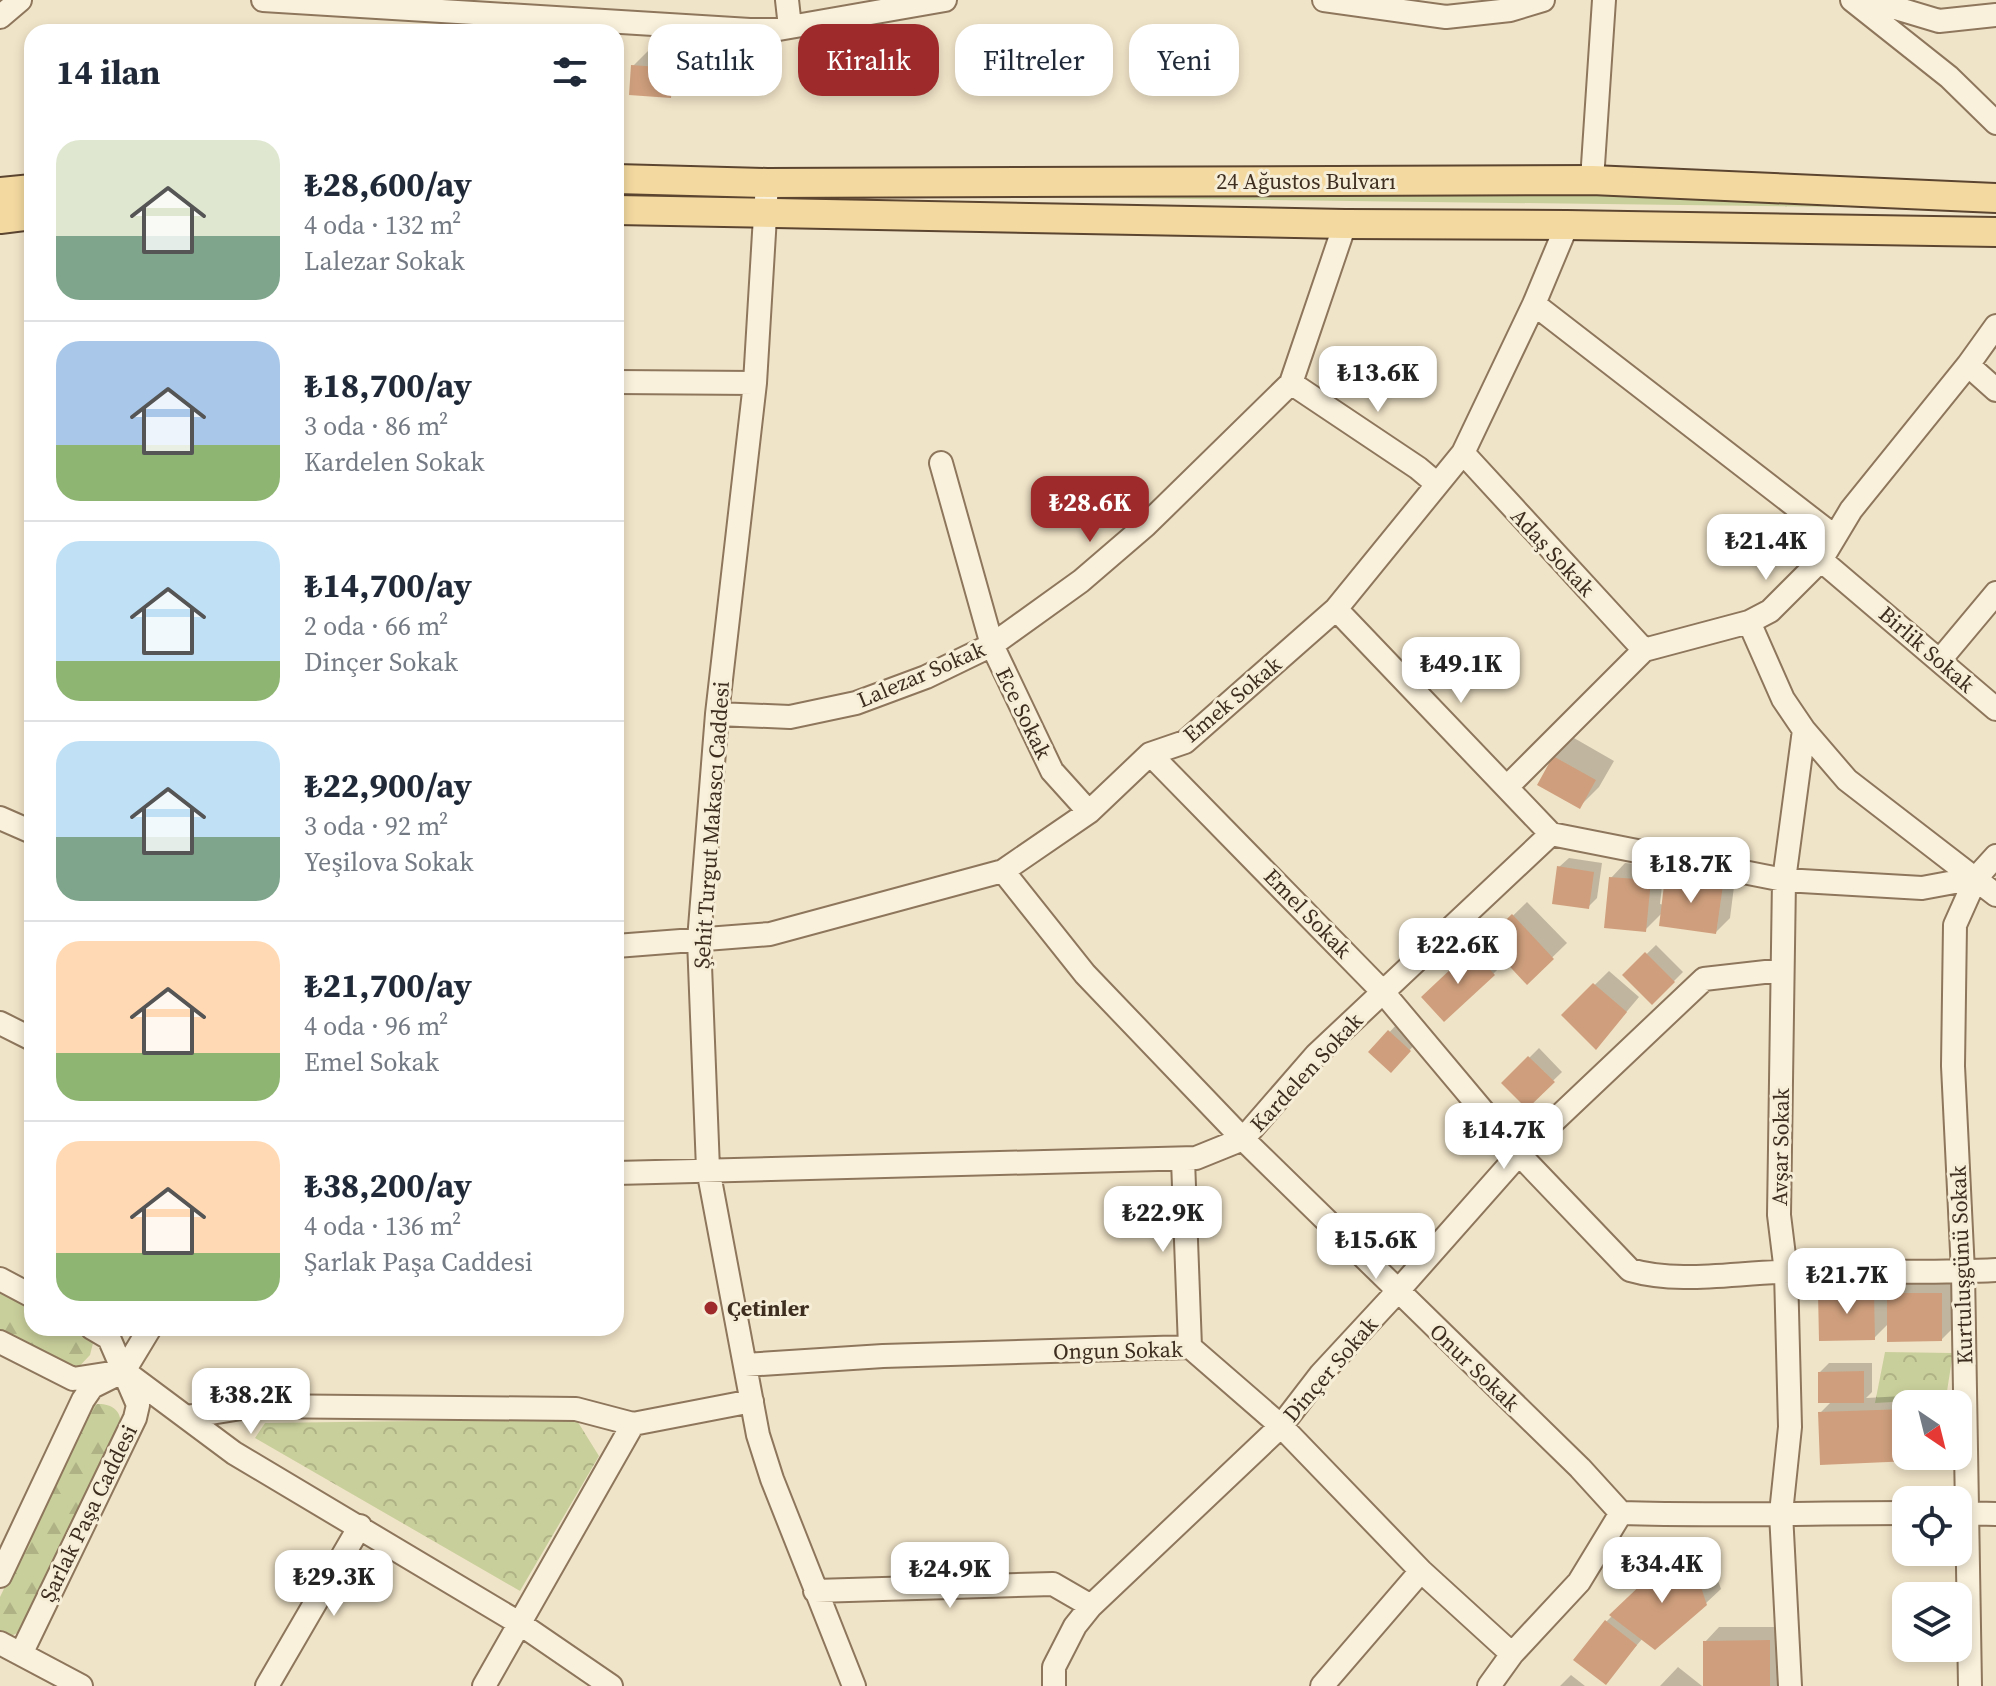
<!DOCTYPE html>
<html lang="tr">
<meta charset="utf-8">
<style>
:root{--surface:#fff;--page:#f2f2f3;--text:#1f2937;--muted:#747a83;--line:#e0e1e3;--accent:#9e2a2b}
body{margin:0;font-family:"Source Serif 4",serif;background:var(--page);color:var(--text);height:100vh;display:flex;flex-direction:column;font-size:30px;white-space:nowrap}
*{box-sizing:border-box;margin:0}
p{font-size:26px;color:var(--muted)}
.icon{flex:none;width:44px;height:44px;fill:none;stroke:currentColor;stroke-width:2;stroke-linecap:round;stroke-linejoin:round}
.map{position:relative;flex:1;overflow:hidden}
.side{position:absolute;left:24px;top:24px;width:600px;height:1312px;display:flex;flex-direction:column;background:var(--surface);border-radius:24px;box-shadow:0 4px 12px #0003}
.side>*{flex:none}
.hud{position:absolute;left:648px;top:24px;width:760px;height:72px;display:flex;gap:16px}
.needle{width:52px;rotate:145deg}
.tools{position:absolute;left:1892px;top:1390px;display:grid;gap:16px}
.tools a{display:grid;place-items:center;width:80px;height:80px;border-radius:16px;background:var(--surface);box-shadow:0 4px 12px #0003;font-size:40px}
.price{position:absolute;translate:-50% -68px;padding:0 18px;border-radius:16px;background:#fff;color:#222;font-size:26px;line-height:52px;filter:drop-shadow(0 2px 4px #0008)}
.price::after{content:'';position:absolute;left:50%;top:48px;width:24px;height:18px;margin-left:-12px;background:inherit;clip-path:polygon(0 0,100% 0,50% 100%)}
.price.current{background:var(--accent);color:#fff}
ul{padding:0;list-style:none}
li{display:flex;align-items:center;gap:24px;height:200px;padding:0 32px}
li+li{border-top:2px solid var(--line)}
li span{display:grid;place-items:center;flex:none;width:224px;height:160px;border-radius:24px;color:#555}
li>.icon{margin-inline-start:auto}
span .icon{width:96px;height:96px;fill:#fffc;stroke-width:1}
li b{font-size:34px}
h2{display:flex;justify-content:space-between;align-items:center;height:96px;padding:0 32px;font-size:34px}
.pill{padding:0 28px;border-radius:24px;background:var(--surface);box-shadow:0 4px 12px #0003;font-size:28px;line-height:72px}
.pill.current{background:var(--accent);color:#fff}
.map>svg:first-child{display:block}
.grass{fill:url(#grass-tufts)}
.forest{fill:url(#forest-firs)}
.park{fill:url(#park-crowns)}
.shadow{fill:#0003}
.building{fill:#cf9f7d}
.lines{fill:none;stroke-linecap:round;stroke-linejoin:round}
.minor-casing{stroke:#8d765c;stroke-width:26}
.major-casing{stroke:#5b4430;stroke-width:32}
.minor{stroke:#faf1dc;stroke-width:22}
.major{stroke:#f3d9a0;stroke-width:28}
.poi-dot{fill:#9e2a2b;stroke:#f7eed8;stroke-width:3}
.labels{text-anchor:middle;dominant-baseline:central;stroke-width:6;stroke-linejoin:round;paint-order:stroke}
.street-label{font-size:22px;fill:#3d2e20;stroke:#f7eed8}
.poi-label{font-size:22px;font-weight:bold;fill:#3d2e20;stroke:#f7eed8;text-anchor:start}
</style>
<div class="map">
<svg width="1996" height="1686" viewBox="0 0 1996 1686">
<defs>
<pattern id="grass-tufts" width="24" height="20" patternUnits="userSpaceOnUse" patternTransform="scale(2)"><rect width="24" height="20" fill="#c9cf9b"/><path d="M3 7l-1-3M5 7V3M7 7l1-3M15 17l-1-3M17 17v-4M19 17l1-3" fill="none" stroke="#aeb285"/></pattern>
<pattern id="forest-firs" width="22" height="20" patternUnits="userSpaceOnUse" patternTransform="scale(2)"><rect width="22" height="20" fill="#c9cf9b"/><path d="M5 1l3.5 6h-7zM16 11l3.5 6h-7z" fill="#aeb285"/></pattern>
<pattern id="park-crowns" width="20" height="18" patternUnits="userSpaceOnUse" patternTransform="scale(2)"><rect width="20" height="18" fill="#c9cf9b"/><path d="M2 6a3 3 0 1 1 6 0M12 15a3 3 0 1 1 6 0" fill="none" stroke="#aeb285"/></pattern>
</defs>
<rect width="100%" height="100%" fill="#f0e4c8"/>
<path class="grass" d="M1612 193 1996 209 795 194Z"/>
<path class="forest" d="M0 1288 32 1305V1328C54 1328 80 1322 93 1343L90 1355 75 1371 0 1333Z
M97 1404C111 1403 123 1411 120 1426L21 1630C13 1637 9 1637 0 1633V1597L91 1408Z"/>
<path class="park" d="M1885 1352 1953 1353 1945 1404H1912L1910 1401 1875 1403Z
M576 1419 599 1456 520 1591 255 1438 265 1423Z"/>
<path class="shadow" d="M652 47 691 50 689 77 670 96 633 66Z
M1574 738 1614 761 1599 787 1580 806 1554 757Z
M1569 858 1602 863 1597 898 1588 907 1559 867Z
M1625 863 1664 867 1660 904 1664 905 1667 878 1681 864 1736 871 1730 918 1716 932 1663 912 1645 930 1611 878Z
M1527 902 1567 943 1527 982 1507 960 1493 974 1437 983 1486 937 1489 939Z
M1656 945 1683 972 1652 1003 1625 975Z
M1609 971 1639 997 1596 1048 1564 1015Z
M1398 1023 1418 1041 1391 1070 1371 1052Z
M1539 1048 1562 1072 1527 1106 1504 1083Z
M1887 1278 1888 1295 1903 1280 1955 1279 1956 1325 1942 1339 1889 1323 1874 1338 1820 1294 1834 1280Z
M1829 1363H1872V1392L1866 1398 1922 1395V1404H1906V1456H1913L1910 1460 1820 1413 1832 1401 1820 1372Z
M1706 1548 1721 1589 1706 1603 1643 1638 1605 1682 1576 1660 1607 1621 1665 1563Z
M1719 1627H1784V1686H1705V1642Z
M1678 1667 1702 1686H1660Z
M1571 1675 1585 1686H1560Z"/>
<path class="building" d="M631 65 673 68 671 98 629 95Z
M1553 756 1596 780 1580 809 1537 785Z
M1557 866 1594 872 1589 909 1552 904Z
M1609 877 1651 880 1646 932 1604 928Z
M1665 877 1723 885 1716 934 1659 926Z
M1512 914 1554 959 1527 985 1485 940Z
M1471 950 1495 975 1444 1022 1421 997Z
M1645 952 1675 982 1652 1005 1622 975Z
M1593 983 1627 1012 1596 1050 1561 1015Z
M1388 1030 1411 1051 1391 1073 1368 1052Z
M1528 1056 1555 1082 1527 1109 1501 1083Z
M1874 1291 1875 1340 1819 1341 1818 1293Z
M1887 1293H1942V1341L1887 1342Z
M1864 1371V1403H1818V1372Z
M1906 1409V1456H1910L1911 1461 1820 1465 1818 1412Z
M1917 1456H1949V1464L1917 1465Z
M1692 1561 1707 1605 1655 1650 1609 1615 1649 1577Z
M1605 1620 1637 1645 1606 1685 1573 1660Z
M1770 1640V1686H1703V1641Z"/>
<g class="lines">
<defs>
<path id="minor" d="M263 0 750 30H773L945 0
M787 0 790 27
M1324 0 1446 17 1510 10 1543 0
M1852 0 1949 77 1996 123
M1869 0 1939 21 1996 15
M0 17 20 0
M1592 180 1604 0
M767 183 755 383 717 714 699 940 708 1169 758 1435 772 1479 854 1686
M1534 304 1834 536
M1968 365 1996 390
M616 382 755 383
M1291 383 1418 468 1437 484
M1463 453 1644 650
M941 463 992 645 1052 771 1089 812
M1821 560 1996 709
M1336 609 1551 834
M1749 622 1783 699 1804 730 1784 880 1779 1215 1786 1272 1790 1427 1781 1513 1790 1686
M1940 660 1996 593
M717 714 790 717 856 703 926 677 992 645 1081 581 1145 526 1291 383 1345 224
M1804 730 1847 780 1996 895
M1150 754 1383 992 1519 1154 1630 1270C1678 1284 1733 1273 1782 1272 1853 1270 1925 1274 1996 1270
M1508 786 1644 650 1749 622 1770 611 1821 560 1851 510 1968 365 1996 326
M0 818 32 832
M1003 871 1085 974 1243 1139 1580 1468 1621 1513C1716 1516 1811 1513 1906 1513
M616 946 770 934 1003 871 1089 812 1150 754 1185 742 1336 609 1463 453 1534 304 1567 225
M0 1023 32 1039
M1183 1160 1190 1347
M616 1173 1196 1158 1243 1139 1316 1055 1551 834 1784 880 1922 888 1976 878
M0 1279 32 1296
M0 1342 73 1379 124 1371 234 1453 519 1623 611 1686
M745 1365 883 1356 1190 1347 1281 1426 1421 1571 1512 1654
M186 1417 254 1406 576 1409 633 1424 752 1401
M1958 1513 1996 1514
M0 1576 83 1400 92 1387 124 1371 150 1328
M815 1591 1053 1584 1091 1606
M0 1643 81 1686
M21 1654 135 1418 138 1405 109 1338 92 1328
M267 1686 360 1526
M484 1686 633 1424
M1054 1686V1667L1075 1626 1091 1606 1281 1426 1321 1374 1397 1292 1519 1154 1704 979 1782 970
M1322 1686 1421 1571
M1489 1686 1512 1654 1579 1582 1621 1513
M1970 1686 1963 1272 1953 1066 1955 925 1976 878 1996 856"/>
<path id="major" d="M616 179 767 183 1592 180 1996 198
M0 192 32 189
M616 210 1345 224 1567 225 1996 232
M0 219 32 215"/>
</defs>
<use href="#minor" class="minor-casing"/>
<use href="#major" class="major-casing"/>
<use href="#minor" class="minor"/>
<use href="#major" class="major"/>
</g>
<circle class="poi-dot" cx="711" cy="1308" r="8"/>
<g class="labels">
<g class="street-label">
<text x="1306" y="181">24 Ağustos Bulvarı</text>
<text transform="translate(1553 552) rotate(47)">Adaş Sokak</text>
<text transform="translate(1927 649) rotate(41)">Birlik Sokak</text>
<text transform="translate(921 674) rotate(-23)">Lalezar Sokak</text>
<text transform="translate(1232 699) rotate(-40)">Emek Sokak</text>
<text transform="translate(1024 713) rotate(64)">Ece Sokak</text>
<text transform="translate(711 825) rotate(-86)">Şehit Turgut Makascı Caddesi</text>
<text transform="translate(1308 913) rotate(46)">Emel Sokak</text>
<text transform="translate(1306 1072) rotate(-47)">Kardelen Sokak</text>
<text transform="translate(1780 1147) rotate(-89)">Avşar Sokak</text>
<text transform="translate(1961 1265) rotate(-92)">Kurtuluşgünü Sokak</text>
<text transform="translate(1118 1350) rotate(-1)">Ongun Sokak</text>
<text transform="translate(1475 1367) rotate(44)">Onur Sokak</text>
<text transform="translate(1330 1369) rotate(-49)">Dinçer Sokak</text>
<text transform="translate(88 1513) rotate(-64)">Şarlak Paşa Caddesi</text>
</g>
<g class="poi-label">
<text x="727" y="1308">Çetinler</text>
</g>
</g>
</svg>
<div class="tools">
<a><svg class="needle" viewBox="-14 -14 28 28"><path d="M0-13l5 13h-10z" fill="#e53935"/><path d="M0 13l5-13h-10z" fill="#747a83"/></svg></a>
<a><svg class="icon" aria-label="locate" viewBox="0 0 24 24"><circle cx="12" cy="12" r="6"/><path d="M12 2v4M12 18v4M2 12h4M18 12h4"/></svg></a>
<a><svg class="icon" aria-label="layers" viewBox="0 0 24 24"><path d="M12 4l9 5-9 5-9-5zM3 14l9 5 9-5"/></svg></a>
</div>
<b class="price" style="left:1378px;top:414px">₺13.6K</b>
<b class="price current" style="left:1090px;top:544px">₺28.6K</b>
<b class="price" style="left:1766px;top:582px">₺21.4K</b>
<b class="price" style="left:1461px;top:705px">₺49.1K</b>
<b class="price" style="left:1691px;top:905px">₺18.7K</b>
<b class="price" style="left:1458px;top:986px">₺22.6K</b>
<b class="price" style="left:1504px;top:1171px">₺14.7K</b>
<b class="price" style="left:1163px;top:1254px">₺22.9K</b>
<b class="price" style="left:1376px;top:1281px">₺15.6K</b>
<b class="price" style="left:1847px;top:1316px">₺21.7K</b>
<b class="price" style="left:251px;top:1436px">₺38.2K</b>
<b class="price" style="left:1662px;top:1605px">₺34.4K</b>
<b class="price" style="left:950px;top:1610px">₺24.9K</b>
<b class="price" style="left:334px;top:1618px">₺29.3K</b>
<div class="hud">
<a class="pill">Satılık</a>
<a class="pill current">Kiralık</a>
<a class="pill">Filtreler</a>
<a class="pill">Yeni</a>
</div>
<section class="side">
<h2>14 ilan<svg class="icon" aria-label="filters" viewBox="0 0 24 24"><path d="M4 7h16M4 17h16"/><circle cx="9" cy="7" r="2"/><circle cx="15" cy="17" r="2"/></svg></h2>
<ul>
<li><span style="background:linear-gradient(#dfe7d0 60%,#7fa58c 0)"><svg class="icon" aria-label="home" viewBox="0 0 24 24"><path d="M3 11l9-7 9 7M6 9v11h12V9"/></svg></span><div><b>₺28,600/ay</b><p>4 oda · 132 m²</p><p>Lalezar Sokak</p></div></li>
<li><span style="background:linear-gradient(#a9c7e8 65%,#8fb573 0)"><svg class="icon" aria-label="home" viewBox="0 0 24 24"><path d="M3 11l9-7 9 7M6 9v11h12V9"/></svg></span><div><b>₺18,700/ay</b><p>3 oda · 86 m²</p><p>Kardelen Sokak</p></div></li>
<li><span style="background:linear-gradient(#bfe0f5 75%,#8fb573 0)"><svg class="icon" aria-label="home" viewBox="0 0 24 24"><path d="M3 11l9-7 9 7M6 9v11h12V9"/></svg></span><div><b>₺14,700/ay</b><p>2 oda · 66 m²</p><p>Dinçer Sokak</p></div></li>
<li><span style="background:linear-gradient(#bfe0f5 60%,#7fa58c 0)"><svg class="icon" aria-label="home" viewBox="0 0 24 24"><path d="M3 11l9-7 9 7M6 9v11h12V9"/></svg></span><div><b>₺22,900/ay</b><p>3 oda · 92 m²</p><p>Yeşilova Sokak</p></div></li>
<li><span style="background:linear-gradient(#ffd9b3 70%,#8fb573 0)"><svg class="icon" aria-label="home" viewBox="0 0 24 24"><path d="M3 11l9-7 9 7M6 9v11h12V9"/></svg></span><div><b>₺21,700/ay</b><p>4 oda · 96 m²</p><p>Emel Sokak</p></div></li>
<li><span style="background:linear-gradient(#ffd9b3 70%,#8fb573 0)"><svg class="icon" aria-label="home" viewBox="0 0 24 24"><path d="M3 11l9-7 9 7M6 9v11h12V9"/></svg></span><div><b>₺38,200/ay</b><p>4 oda · 136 m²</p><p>Şarlak Paşa Caddesi</p></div></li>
</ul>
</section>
</div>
